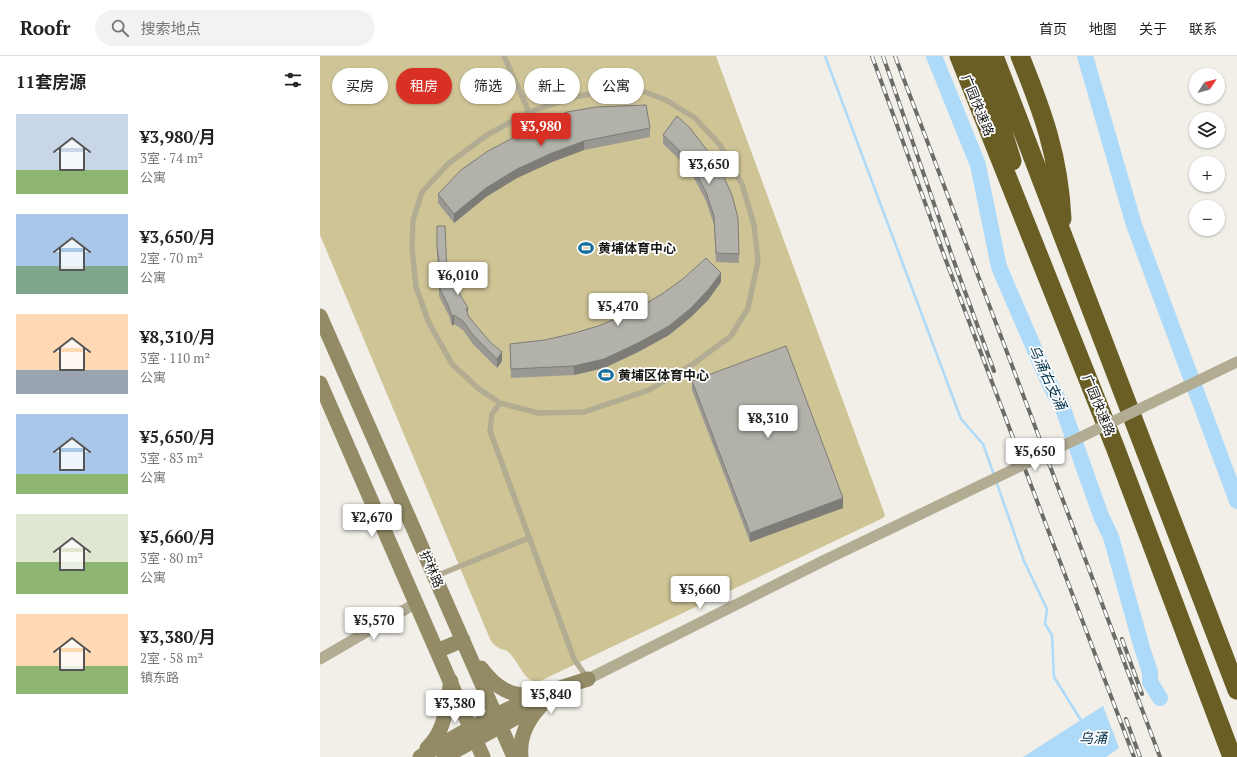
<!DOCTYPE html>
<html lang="zh">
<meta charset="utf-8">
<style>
:root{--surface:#fff;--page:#f2f2f2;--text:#222;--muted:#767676;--line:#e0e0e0;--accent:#d93025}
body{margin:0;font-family:"PT Serif","Noto Sans SC",serif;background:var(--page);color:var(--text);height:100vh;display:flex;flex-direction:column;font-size:15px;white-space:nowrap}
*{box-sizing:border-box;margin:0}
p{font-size:13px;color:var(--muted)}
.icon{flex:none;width:22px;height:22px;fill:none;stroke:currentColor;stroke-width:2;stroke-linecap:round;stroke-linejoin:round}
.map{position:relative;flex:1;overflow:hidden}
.drawer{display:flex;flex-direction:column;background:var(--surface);width:320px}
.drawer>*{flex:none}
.hud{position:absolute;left:12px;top:12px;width:380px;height:36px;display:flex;gap:8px}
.needle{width:26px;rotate:54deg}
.tools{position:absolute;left:869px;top:12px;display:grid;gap:8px}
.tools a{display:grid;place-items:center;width:36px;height:36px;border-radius:50%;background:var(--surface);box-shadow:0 1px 3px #0004;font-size:20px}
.price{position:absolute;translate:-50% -34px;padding:0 9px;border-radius:4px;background:#fff;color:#222;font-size:13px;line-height:26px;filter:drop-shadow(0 1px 2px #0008)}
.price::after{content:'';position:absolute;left:50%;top:24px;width:12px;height:9px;margin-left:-6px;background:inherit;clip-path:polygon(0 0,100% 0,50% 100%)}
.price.current{background:var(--accent);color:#fff}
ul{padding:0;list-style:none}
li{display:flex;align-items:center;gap:12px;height:100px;padding:0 16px}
li span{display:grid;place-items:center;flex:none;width:112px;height:80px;border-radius:0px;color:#555}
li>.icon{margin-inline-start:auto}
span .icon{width:48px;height:48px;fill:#fffc;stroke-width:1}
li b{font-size:17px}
h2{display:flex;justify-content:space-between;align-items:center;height:48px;padding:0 16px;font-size:17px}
.pill{padding:0 14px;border-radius:18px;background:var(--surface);box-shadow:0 1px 3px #0004;font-size:14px;line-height:36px}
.pill.current{background:var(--accent);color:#fff}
header{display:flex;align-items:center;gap:24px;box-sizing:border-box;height:56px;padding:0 20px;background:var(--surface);border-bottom:1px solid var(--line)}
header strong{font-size:19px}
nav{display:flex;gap:22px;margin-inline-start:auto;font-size:14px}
.search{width:280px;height:36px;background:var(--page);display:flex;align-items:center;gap:10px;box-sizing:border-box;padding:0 14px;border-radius:22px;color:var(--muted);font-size:15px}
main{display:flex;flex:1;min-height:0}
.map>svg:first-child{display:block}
.green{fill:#cfc496}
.water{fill:#aedaf9}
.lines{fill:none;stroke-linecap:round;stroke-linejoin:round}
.stream{stroke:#aedaf9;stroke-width:2.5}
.river{stroke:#aedaf9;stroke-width:16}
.lane{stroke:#b1ac92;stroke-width:5.5}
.street{stroke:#b1ac92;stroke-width:11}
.secondary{stroke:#938b65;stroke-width:15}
.highway{stroke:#6b5e24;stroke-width:19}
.rail-casing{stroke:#6c6c67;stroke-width:4}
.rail{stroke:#fff;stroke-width:2.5;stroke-dasharray:8;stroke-linecap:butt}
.street-bridge{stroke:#b1ac92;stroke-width:11}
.wall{fill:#999892}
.shaded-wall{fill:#7d7c77}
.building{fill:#b2b1aa;stroke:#7d7c77}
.labels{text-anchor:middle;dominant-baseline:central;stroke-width:3.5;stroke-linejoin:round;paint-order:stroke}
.street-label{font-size:13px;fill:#181815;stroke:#fff}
.poi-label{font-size:13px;font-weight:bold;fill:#181815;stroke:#fff;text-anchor:start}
.water-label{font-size:14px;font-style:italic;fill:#013049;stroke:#fff}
</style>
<header>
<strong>Roofr</strong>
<div class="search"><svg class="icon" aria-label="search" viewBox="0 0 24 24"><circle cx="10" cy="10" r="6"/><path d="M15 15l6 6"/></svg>搜索地点</div>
<nav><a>首页</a><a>地图</a><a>关于</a><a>联系</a></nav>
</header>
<main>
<section class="drawer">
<h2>11套房源<svg class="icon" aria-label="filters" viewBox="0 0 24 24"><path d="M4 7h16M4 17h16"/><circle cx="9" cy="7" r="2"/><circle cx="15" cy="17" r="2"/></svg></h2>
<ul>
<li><span style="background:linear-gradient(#c9d6e8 70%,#8fb573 0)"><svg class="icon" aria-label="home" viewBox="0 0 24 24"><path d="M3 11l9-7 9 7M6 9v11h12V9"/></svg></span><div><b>¥3,980/月</b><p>3室 · 74 m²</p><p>公寓</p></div></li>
<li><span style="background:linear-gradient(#a9c7e8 65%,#7fa58c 0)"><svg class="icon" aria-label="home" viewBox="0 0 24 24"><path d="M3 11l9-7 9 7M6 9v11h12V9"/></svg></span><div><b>¥3,650/月</b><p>2室 · 70 m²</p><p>公寓</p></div></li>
<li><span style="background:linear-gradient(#ffd9b3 70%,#9aa5b1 0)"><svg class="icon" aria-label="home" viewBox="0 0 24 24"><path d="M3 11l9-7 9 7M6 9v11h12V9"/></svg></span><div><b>¥8,310/月</b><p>3室 · 110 m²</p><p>公寓</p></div></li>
<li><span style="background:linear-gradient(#a9c7e8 75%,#8fb573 0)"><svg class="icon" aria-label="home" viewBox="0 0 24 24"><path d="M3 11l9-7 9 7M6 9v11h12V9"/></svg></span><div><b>¥5,650/月</b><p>3室 · 83 m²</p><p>公寓</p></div></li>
<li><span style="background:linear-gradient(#dfe7d0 60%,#8fb573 0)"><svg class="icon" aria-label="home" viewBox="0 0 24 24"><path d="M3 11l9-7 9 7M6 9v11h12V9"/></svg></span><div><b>¥5,660/月</b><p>3室 · 80 m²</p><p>公寓</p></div></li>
<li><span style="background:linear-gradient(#ffd9b3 65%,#8fb573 0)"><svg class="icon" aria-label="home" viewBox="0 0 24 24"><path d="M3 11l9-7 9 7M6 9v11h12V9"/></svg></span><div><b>¥3,380/月</b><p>2室 · 58 m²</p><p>镇东路</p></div></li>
</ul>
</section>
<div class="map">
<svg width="917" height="701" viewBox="0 0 917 701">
<rect width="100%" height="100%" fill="#f1efe8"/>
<path class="green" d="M0 0H396L565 459 563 462 218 626C203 626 198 603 187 595 185 593 181 594 179 592 175 590 172 587 170 583L0 179Z"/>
<path class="water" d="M783 650 799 692 786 701H703Z"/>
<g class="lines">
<path class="stream" d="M505 0 641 363 663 388 674 419
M676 425 704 505 727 553 725 568 732 579 734 621 762 666"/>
<path class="river" d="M614 0 658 109 679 211 730 329 742 350 781 460 791 481 822 592 830 616V626L840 642
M765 0 814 169 917 445"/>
<path class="lane" d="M184 0 209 56
M293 34 322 35 346 44 375 62 400 89 422 128 434 169 438 205 428 252 411 280 373 308 329 334 264 356 218 357 180 347 159 333 132 308 109 267 96 231 92 192 93 164 102 136 128 108 167 79 209 56 254 41Z
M180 347 172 358 170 375 254 603 268 623
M116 520 209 482"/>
<path class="street" d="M0 603 96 547
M268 623 503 505"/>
<path class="secondary" d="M0 260 194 701
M0 327 163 701
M117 595 143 584
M161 612C177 633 191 641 217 639
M107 692C126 675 126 649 131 625
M100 701C139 678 179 655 221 639 236 633 252 628 268 623
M124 701 210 654
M201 701C199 682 207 665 220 651"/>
<path class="highway" d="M639 0 795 391 912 701
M659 0 692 105
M674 0 917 634
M700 0C723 57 739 100 742 163"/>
<defs>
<path id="rail" d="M552 0 625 202 814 701
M563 0 632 200 674 315
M575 0 840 701
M802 583 822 638
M806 663 820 701"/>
</defs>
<use href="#rail" class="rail-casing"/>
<use href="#rail" class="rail"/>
<path class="street-bridge" d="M503 505 917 306"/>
</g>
<path class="wall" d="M357 60 419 198V207L396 206 394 169 386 145 374 122 358 102 343 88V79Z
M330 72V81L264 94 232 106 197 122 166 141 134 167 118 147V138L168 95Z
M117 170 127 217 138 235 149 261 182 305 177 312 153 288 143 274 134 268 132 270 129 260 119 240V231L121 230 117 201Z
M401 226 388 244 371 261 349 279 318 296 284 312 254 319 191 322 190 288 225 284 255 277 278 270Z
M372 325 523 452 430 486 372 334Z"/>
<path class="shaded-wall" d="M264 85V94L232 106 197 122 166 141 134 167V158L166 132 197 113 232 97Z
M401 217V226L388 244 371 261 349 279 318 296 284 312 254 319V310Z
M148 252V261L146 253Z
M134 259V268L132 270V260Z
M182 296V305L177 312V303Z
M523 442V452L430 486V477Z"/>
<path class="building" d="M326 49 330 72 264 85 232 97 197 113 166 132 134 158 118 138 141 114 168 95 223 66 247 56 276 51Z
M357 60 370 72 399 110 412 139 418 162 419 198 396 197 394 160 386 136 374 113 358 93 343 79Z
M117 170H125L127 217 133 225 136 223 138 235 148 252 146 253 149 261 170 286 182 296 177 303 153 279 143 265 134 259 132 260 129 251 119 231 122 230 121 219 117 192Z
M386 202 401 217 388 234 371 252 349 270 318 287 284 303 254 310 191 313 190 288 225 284 255 277 278 270 310 257 342 238 364 222Z
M466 290 523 442 430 477 372 325Z"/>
<defs>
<symbol id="stadium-bare" viewBox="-9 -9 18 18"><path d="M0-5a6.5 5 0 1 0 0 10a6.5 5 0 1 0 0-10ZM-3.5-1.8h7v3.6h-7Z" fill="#1970a0" stroke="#fff" stroke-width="2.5" paint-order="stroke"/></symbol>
</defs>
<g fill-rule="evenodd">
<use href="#stadium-bare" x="255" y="181" width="22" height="22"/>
<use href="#stadium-bare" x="275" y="308" width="22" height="22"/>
</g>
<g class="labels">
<g class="street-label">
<text transform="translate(658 49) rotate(68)">广园快速路</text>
<text transform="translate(779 349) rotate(68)">广园快速路</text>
<text transform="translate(112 513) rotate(66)">护林路</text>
</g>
<g class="poi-label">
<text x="278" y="192">黄埔体育中心</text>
<text x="298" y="319">黄埔区体育中心</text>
</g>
<g class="water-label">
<text transform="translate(728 321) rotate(65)">乌涌右支涌</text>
<text x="773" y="681">乌涌</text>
</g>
</g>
</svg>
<div class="tools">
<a><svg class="needle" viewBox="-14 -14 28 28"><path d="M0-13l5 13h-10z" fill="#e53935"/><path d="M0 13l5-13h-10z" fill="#767676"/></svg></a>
<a><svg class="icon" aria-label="layers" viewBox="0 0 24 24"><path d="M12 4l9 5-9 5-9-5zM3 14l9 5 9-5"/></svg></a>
<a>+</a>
<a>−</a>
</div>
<b class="price current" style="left:221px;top:91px">¥3,980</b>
<b class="price" style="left:389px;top:129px">¥3,650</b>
<b class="price" style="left:138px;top:240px">¥6,010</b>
<b class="price" style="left:298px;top:271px">¥5,470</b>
<b class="price" style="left:448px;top:383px">¥8,310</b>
<b class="price" style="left:715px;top:416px">¥5,650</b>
<b class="price" style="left:52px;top:482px">¥2,670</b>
<b class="price" style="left:380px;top:554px">¥5,660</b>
<b class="price" style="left:54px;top:585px">¥5,570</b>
<b class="price" style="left:231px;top:659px">¥5,840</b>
<b class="price" style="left:135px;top:668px">¥3,380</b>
<div class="hud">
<a class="pill">买房</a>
<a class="pill current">租房</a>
<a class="pill">筛选</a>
<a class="pill">新上</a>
<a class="pill">公寓</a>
</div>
</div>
</main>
